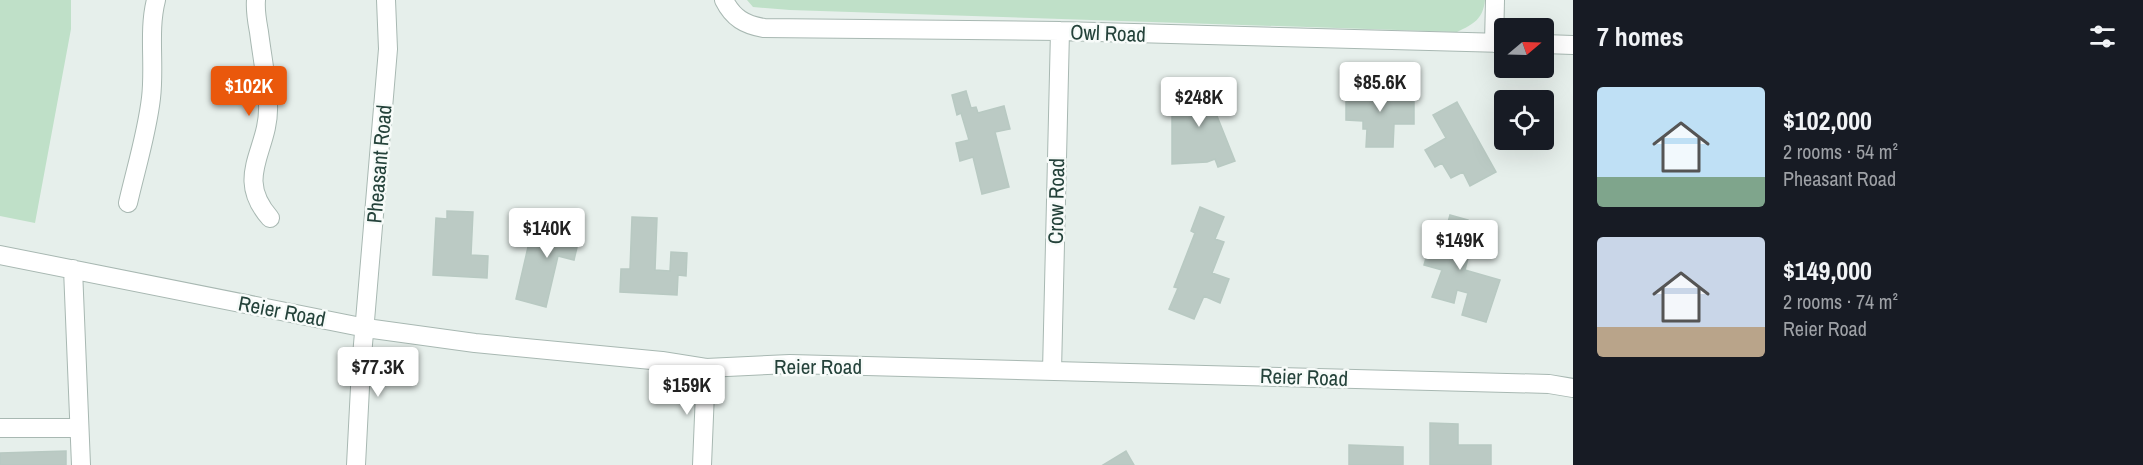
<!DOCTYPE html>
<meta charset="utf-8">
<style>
:root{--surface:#171b24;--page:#20242c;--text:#f1f3f6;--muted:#9ea1a6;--accent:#ea580c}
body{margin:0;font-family:"Archivo Narrow",sans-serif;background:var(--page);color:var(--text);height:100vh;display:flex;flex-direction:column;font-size:22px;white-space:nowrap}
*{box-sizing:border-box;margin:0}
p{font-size:20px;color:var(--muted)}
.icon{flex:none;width:33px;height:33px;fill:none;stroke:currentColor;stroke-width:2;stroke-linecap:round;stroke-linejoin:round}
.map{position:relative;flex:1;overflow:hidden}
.side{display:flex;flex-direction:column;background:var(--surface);width:570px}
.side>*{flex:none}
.needle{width:39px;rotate:71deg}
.controls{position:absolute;left:1494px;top:18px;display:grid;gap:12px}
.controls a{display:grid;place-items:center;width:60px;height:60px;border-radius:6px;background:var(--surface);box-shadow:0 6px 24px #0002;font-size:30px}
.price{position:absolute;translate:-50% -51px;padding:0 14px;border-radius:6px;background:#fff;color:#222;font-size:20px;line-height:39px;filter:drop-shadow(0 2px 3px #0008)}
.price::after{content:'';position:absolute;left:50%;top:36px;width:18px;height:14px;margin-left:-9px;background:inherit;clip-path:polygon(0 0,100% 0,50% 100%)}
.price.selected{background:var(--accent);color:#fff}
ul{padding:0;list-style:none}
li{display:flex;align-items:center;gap:18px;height:150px;padding:0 24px}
li span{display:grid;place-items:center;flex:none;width:168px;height:120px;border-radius:6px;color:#555}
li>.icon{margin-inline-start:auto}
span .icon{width:72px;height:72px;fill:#fffc;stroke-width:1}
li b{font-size:26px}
h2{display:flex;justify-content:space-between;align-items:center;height:72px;padding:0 24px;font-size:26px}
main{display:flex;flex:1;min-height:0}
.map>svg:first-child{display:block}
.green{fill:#bfe0c8}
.building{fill:#bbcac4;stroke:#b8c9c2;stroke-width:1.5}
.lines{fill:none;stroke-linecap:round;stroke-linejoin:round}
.minor-casing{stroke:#a8b8b2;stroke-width:20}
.minor{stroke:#fff;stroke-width:18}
.labels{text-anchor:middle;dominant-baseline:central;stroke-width:5;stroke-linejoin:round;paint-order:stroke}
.street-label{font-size:21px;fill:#24423a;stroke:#f7fbf9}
</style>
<main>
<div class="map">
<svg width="1573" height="465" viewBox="0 0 1573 465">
<rect width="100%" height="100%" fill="#e6efeb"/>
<path class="green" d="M0 0H71V29L35 223 0 216Z
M747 0H1485C1483 19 1474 24 1457 32L790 10 753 7Z"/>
<path class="building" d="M1217 83 1224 102 1213 106 1235 161 1218 167 1215 159 1207 162 1172 164V97Z
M1346 89H1368L1367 98H1376V90L1414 91V124H1394L1393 147H1366L1367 129H1363V121L1346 120Z
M966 91 971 108 976 107 978 113 1004 106 1010 129 995 132 1009 187 982 194 973 157 960 161 956 143 969 140 961 113 957 115 952 95Z
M1457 102 1496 172 1470 186 1463 172 1451 178 1442 163 1435 167 1425 150 1446 138 1433 115Z
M1200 207 1224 217 1215 239 1224 242 1212 273 1229 279 1220 303 1204 296 1194 319 1169 309 1178 288 1174 287 1195 233 1191 231Z
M447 211 473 212 471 255 488 256 487 278 433 275 436 218 447 219Z
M552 215 583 222 574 260 558 256 546 307 516 299 531 234 547 238Z
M1450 215 1468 220 1464 232 1474 235 1465 270 1500 280 1486 322 1462 315 1468 293 1457 290 1454 303 1432 297 1442 270 1424 265 1432 237 1443 240Z
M632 217 657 218 655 270 670 271 671 252 687 253 686 276 678 275 677 295 620 292 621 269H630Z
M1430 423 1458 424V445H1491V465H1430Z
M1349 445 1403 447V465H1349Z
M66 451V465H0V453Z
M1126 451 1134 465H1103Z"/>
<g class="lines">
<defs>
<path id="minor" d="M256 0C255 11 257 21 259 32 262 56 267 81 268 105 270 150 233 176 270 218
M724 0C733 18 745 25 764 28L1060 31 1504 43
M1494 43 1495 0
M1544 44 1573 45
M128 203C136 168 147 133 151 98 155 65 148 31 156 0
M0 255 366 328 475 343 662 361 706 368 790 364 1549 384 1573 388
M73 269 81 465
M1052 371 1060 31
M0 428H79
M356 465 361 368 388 49 386 0
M702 465 706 368"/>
</defs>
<use href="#minor" class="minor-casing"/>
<use href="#minor" class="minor"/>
</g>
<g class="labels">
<g class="street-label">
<text transform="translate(1108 33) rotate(2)">Owl Road</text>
<text transform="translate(379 164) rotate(-85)">Pheasant Road</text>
<text transform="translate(1056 201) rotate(-89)">Crow Road</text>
<text transform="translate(282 311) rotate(11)">Reier Road</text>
<text x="818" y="366">Reier Road</text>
<text transform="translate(1304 377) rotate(2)">Reier Road</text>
</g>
</g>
</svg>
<div class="controls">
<a><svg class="needle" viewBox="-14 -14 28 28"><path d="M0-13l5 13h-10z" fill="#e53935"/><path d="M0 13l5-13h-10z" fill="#9ea1a6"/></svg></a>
<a><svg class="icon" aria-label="locate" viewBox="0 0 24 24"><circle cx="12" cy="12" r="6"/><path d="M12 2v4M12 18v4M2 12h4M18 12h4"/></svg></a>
</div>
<b class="price" style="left:1380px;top:113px">$85.6K</b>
<b class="price selected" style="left:249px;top:117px">$102K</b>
<b class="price" style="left:1199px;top:128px">$248K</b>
<b class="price" style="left:547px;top:259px">$140K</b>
<b class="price" style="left:1460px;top:271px">$149K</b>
<b class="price" style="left:378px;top:398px">$77.3K</b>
<b class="price" style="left:687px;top:416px">$159K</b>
</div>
<section class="side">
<h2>7 homes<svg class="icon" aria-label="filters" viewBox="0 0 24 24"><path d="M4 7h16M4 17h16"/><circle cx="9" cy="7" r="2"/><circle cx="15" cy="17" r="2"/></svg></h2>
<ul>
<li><span style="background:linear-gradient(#bfe0f5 75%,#7fa58c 0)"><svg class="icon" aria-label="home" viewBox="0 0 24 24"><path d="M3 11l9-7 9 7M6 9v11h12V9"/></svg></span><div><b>$102,000</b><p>2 rooms · 54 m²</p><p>Pheasant Road</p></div></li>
<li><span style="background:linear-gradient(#c9d6e8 75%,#b9a48a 0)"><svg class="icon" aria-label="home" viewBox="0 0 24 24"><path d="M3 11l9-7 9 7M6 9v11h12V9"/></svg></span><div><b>$149,000</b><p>2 rooms · 74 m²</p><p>Reier Road</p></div></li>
</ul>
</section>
</main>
